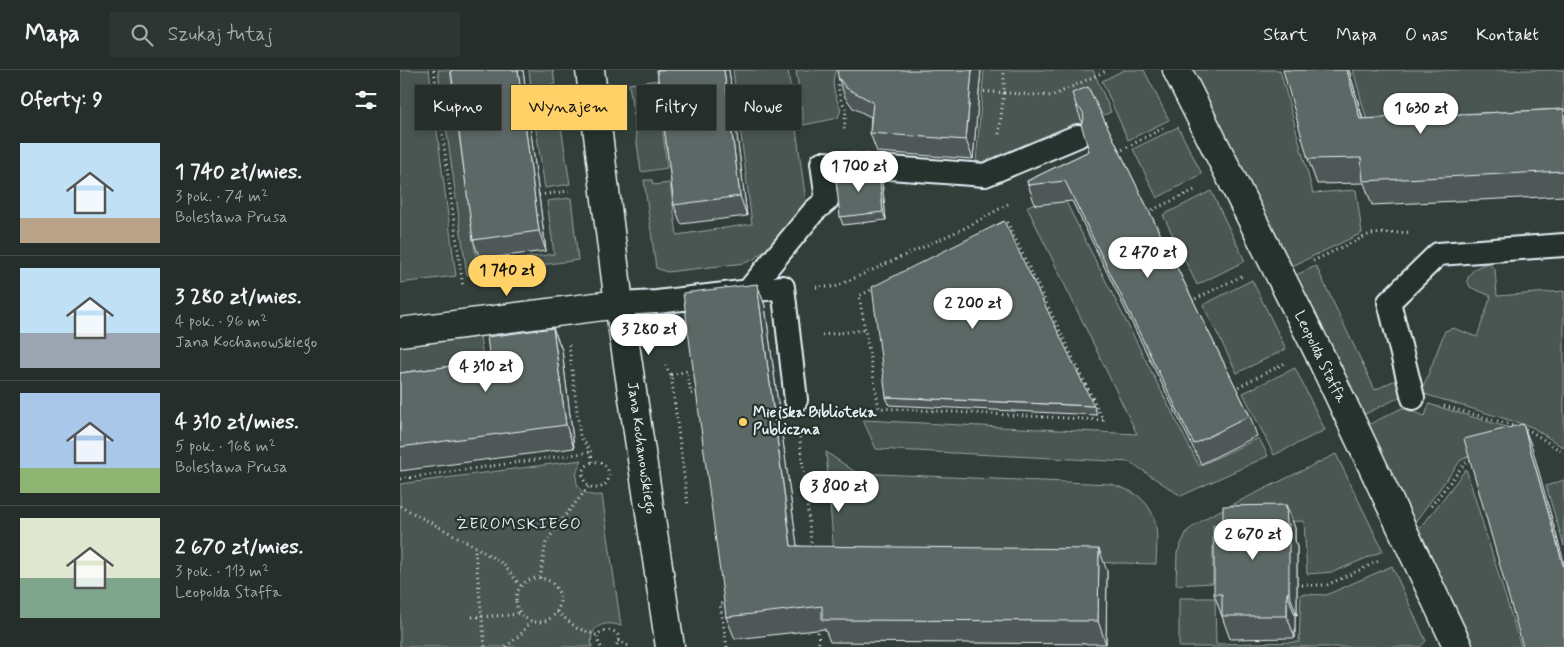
<!DOCTYPE html>
<html lang="pl">
<meta charset="utf-8">
<style>
:root{--surface:#262e2b;--page:#2e3633;--text:#f1f3f6;--muted:#a4a8a9;--line:#424a47;--accent:#ffd166}
body{margin:0;font-family:Mynerve,sans-serif;background:var(--page);color:var(--text);height:100vh;display:flex;flex-direction:column;font-size:19px;white-space:nowrap}
*{box-sizing:border-box;margin:0}
p{font-size:16px;color:var(--muted)}
.icon{flex:none;width:28px;height:28px;fill:none;stroke:currentColor;stroke-width:2;stroke-linecap:round;stroke-linejoin:round}
.map{position:relative;flex:1;overflow:hidden}
.details{display:flex;flex-direction:column;background:var(--surface);width:400px}
.details>*{flex:none}
.hud{position:absolute;left:15px;top:15px;width:475px;height:45px;display:flex;gap:10px}
.price{position:absolute;translate:-50% -42px;padding:0 11px;border-radius:18px;background:#fff;color:#222;font-size:16px;line-height:32px;filter:drop-shadow(0 1px 2px #0008)}
.price::after{content:'';position:absolute;left:50%;top:30px;width:15px;height:11px;margin-left:-8px;background:inherit;clip-path:polygon(0 0,100% 0,50% 100%)}
.price.current{background:var(--accent);color:#111}
ul{padding:0;list-style:none}
li{display:flex;align-items:center;gap:15px;height:125px;padding:0 20px}
li+li{border-top:1px solid var(--line)}
li span{display:grid;place-items:center;flex:none;width:140px;height:100px;border-radius:0px;color:#555}
li>.icon{margin-inline-start:auto}
span .icon{width:60px;height:60px;fill:#fffc;stroke-width:1}
li b{font-size:21px}
h2{display:flex;justify-content:space-between;align-items:center;height:60px;padding:0 20px;font-size:21px}
.chip{padding:0 18px;border-radius:0px;background:var(--surface);box-shadow:0 2px 8px #0003,0 0 0 1px var(--line);font-size:18px;line-height:45px}
.chip.current{background:var(--accent);color:#111}
header{display:flex;align-items:center;gap:30px;box-sizing:border-box;height:70px;padding:0 25px;background:var(--surface);border-bottom:1px solid var(--line)}
header strong{font-size:24px}
nav{display:flex;gap:28px;margin-inline-start:auto;font-size:18px}
.search{width:350px;height:45px;background:var(--page);display:flex;align-items:center;gap:12px;box-sizing:border-box;padding:0 18px;border-radius:0px;color:var(--muted);font-size:19px}
main{display:flex;flex:1;min-height:0}
.map>svg:first-child{display:block}
.green{fill:#495651;stroke:#98a4a4}
.lines{fill:none;stroke-linecap:round;stroke-linejoin:round}
.service-casing{stroke:#e8f1f8;stroke-width:26}
.pedestrian-casing{stroke:#e8f1f8;stroke-width:31}
.minor-casing{stroke:#e8f1f8;stroke-width:31}
.path{stroke:#e8f1f8;stroke-width:3;stroke-dasharray:1 4;stroke-linecap:butt}
.service{stroke:#26332d;stroke-width:22}
.pedestrian{stroke:#26332d;stroke-width:28}
.minor{stroke:#26332d;stroke-width:28}
.wall{fill:#4f5957;stroke:#e8f1f8}
.shaded-wall{fill:#404947;stroke:#e8f1f8}
.building{fill:#5c6865;stroke:#e8f1f8}
.poi-dot{fill:#ffd166;stroke:#26332d;stroke-width:2}
.labels{text-anchor:middle;dominant-baseline:central;stroke-width:4.5;stroke-linejoin:round;paint-order:stroke}
.street-label{font-size:15px;fill:#e8f1f8;stroke:#26332d}
.poi-label{font-size:15px;font-weight:bold;fill:#e8f1f8;stroke:#26332d;text-anchor:start}
.neighbourhood-label{font-size:16px;letter-spacing:1px;fill:#e8f1f8;stroke:#26332d}
</style>
<header>
<strong>Mapa</strong>
<div class="search"><svg class="icon" aria-label="search" viewBox="0 0 24 24"><circle cx="10" cy="10" r="6"/><path d="M15 15l6 6"/></svg>Szukaj tutaj</div>
<nav><a>Start</a><a>Mapa</a><a>O nas</a><a>Kontakt</a></nav>
</header>
<main>
<section class="details">
<h2>Oferty: 9<svg class="icon" aria-label="filters" viewBox="0 0 24 24"><path d="M4 7h16M4 17h16"/><circle cx="9" cy="7" r="2"/><circle cx="15" cy="17" r="2"/></svg></h2>
<ul>
<li><span style="background:linear-gradient(#bfe0f5 75%,#b9a48a 0)"><svg class="icon" aria-label="home" viewBox="0 0 24 24"><path d="M3 11l9-7 9 7M6 9v11h12V9"/></svg></span><div><b>1 740 zł/mies.</b><p>3 pok. · 74 m²</p><p>Bolesława Prusa</p></div></li>
<li><span style="background:linear-gradient(#bfe0f5 65%,#9aa5b1 0)"><svg class="icon" aria-label="home" viewBox="0 0 24 24"><path d="M3 11l9-7 9 7M6 9v11h12V9"/></svg></span><div><b>3 280 zł/mies.</b><p>4 pok. · 96 m²</p><p>Jana Kochanowskiego</p></div></li>
<li><span style="background:linear-gradient(#a9c7e8 75%,#8fb573 0)"><svg class="icon" aria-label="home" viewBox="0 0 24 24"><path d="M3 11l9-7 9 7M6 9v11h12V9"/></svg></span><div><b>4 310 zł/mies.</b><p>5 pok. · 168 m²</p><p>Bolesława Prusa</p></div></li>
<li><span style="background:linear-gradient(#dfe7d0 60%,#7fa58c 0)"><svg class="icon" aria-label="home" viewBox="0 0 24 24"><path d="M3 11l9-7 9 7M6 9v11h12V9"/></svg></span><div><b>2 670 zł/mies.</b><p>3 pok. · 113 m²</p><p>Leopolda Staffa</p></div></li>
</ul>
</section>
<div class="map">
<svg width="1164" height="577" viewBox="0 0 1164 577">
<rect width="100%" height="100%" fill="#323e39"/>
<filter id="ink" filterUnits="userSpaceOnUse"><feTurbulence type="fractalNoise" baseFrequency=".02" numOctaves="2"/><feDisplacementMap in="SourceGraphic" scale="10" xChannelSelector="R" yChannelSelector="G"/><feConvolveMatrix kernelMatrix="1 2 1 2 8 2 1 2 1" color-interpolation-filters="sRGB"/></filter>
<g filter="url(#ink)">
<path class="green" d="M0 0H29L56 206 0 213Z
M38 0H50L77 195 154 184 147 131 171 128 178 190 67 205Z
M129 0H153L155 14 131 18Z
M333 0H388L406 132 394 156 354 189 345 193 267 202 256 198 244 110H252L253 115 270 113 277 165 352 154Z
M396 0H436C430 13 435 27 441 39L438 48 404 55Z
M584 0H693L711 42 592 92H576Z
M724 0H744L769 50 728 70 702 11Z
M787 0H880L913 123 956 120 962 163 888 198Z
M953 0H1164V58L972 69Z
M257 10 267 98 241 102 229 14Z
M156 24 170 114 145 118 131 28Z
M778 57 802 104 757 128 733 79Z
M659 118 799 396 859 368 868 386 781 426 730 392 476 379 463 350 737 364 627 137Z
M811 121 845 191 797 215 763 145Z
M1088 193 1095 199 1097 226 1164 221V378L1132 357 1021 323 1045 261 1053 258 1077 267 1091 226 1070 217 1067 211C1070 200 1078 196 1088 193Z
M916 196 975 320 995 310 1002 326 961 346 894 206Z
M852 210 886 279 837 303 803 235Z
M80 267 85 302 0 314V277Z
M895 298 925 360 874 385 843 323Z
M1029 334 1113 359 1115 365 1061 390 1015 452 968 355 1002 338 1025 346Z
M426 382 457 403 711 414C719 417 730 420 737 425 761 443 757 467 756 494L434 485Z
M936 384 983 481 933 502 907 504 904 451 813 454V513L776 515 777 483 787 461 809 446Z
M182 390C170 410 177 428 202 425L221 556C204 550 188 556 192 577H0V414Z
M1066 399 1121 577H1069L1019 460Z
M1164 410V476L1146 416Z
M992 496 1026 571 1020 577H779V528H815L816 574 899 572 901 524 926 525Z"/>
<g class="lines">
<defs>
<path id="service" d="M348 221 414 141 427 130 422 93 585 105 678 66
M219 234 257 232 383 217 396 330
M1013 328 989 232 1038 184 1164 175"/>
<path id="pedestrian" d="M777 0 917 279 1058 577"/>
<path id="minor" d="M190 0 219 234 270 577
M0 262 219 234"/>
</defs>
<use href="#service" class="service-casing"/>
<use href="#pedestrian" class="pedestrian-casing"/>
<use href="#minor" class="minor-casing"/>
<path class="path" d="M34 0 63 218
M442 0 438 16 440 28 446 39 444 62
M579 21 652 26 708 0
M126 22 156 18
M599 64 604 22V0
M718 82 765 57
M139 125 169 121
M748 142 797 119
M607 152 703 350 479 338 459 226Z
M913 191 970 164 1011 162
M416 217H435L567 157 608 134
M791 231 842 206
M422 265 464 260
M169 275 180 366 191 382 192 393
M265 295 271 305 288 436
M271 305 287 301 291 324 299 323
M834 319 885 293
M1044 336 1129 360 1164 383
M399 362 412 480
M183 405a13 13 0 1 1 26 0a13 13 0 1 1-26 0Z
M0 409 191 382
M0 436 74 476 103 494 120 515
M1031 436 1065 393 1073 389
M75 481 85 577
M116 530a22 22 0 1 1 44 0a22 22 0 1 1-44 0Z
M140 508 146 472 161 451 189 416
M897 515H927L979 491
M157 542 177 558 199 566
M72 547 111 545 119 543
M418 557 419 577
M218 571 231 577
M106 577 122 563 130 552
M201 577C185 553 232 556 215 577
M327 577 320 534 327 533"/>
<use href="#service" class="service"/>
<use href="#pedestrian" class="pedestrian"/>
<use href="#minor" class="minor"/>
</g>
<path class="wall" d="M123 0 146 181 80 189 73 170Z
M257 0H329L347 146 281 154 274 135Z
M581 0 573 89 477 82 470 63 471 47 453 38 445 27 438 7Z
M949 0 963 49 1164 39V126L972 135 964 113 917 114 908 89Z
M688 17 850 346 857 366 801 394 672 131 635 135 627 111 689 81 682 52 676 35Z
M479 102 482 111 486 150 443 155 440 147Z
M357 214 365 236 397 476 707 501 706 574 430 572 425 559 335 569 326 547Z
M153 258 162 280 174 378 0 401V303L90 291Z
M486 327 694 336 697 345 489 335Z
M886 435 895 458V470L897 477V545H895V568L830 569 814 524Z"/>
<path class="shaded-wall" d="M118 0H123L146 181 139 161Z
M324 0H329L347 146 340 126Z
M572 0H581L573 89 566 70Z
M947 0H949L969 73 960 49Z
M479 102 482 111 486 150 483 142Z
M357 214 365 236 400 498 391 476Z
M153 258 162 280 174 378 166 355Z
M1123 354 1132 377 1164 492V498Z
M886 435 895 458V470L897 477V545L889 523Z
M699 479 707 501 706 574 698 551Z
M887 523 895 545V568L887 546Z"/>
<path class="building" d="M51 0H118L139 161 73 170Z
M257 0H324L340 126 274 135Z
M437 0H572L566 70 470 63 473 32 446 18 438 7Z
M883 0H947L960 49 1164 39V101L963 111 961 88 908 89Z
M688 17 850 346 794 374 665 111 628 115 627 111 689 81 681 54 684 49 683 42 676 35 672 23Z
M435 100 479 102 483 142 440 147Z
M604 151 694 336 486 327 472 217Z
M357 214 391 476 699 479 698 551 422 550V536L326 547 283 223Z
M153 258 166 355 0 377V303L90 291 87 267Z
M1123 354 1164 498V577H1123L1064 369Z
M886 435 887 454H889V523H887V546H822V524H814V456H823V436Z"/>
</g>
<circle class="poi-dot" cx="343" cy="352" r="5"/>
<g class="labels">
<g class="street-label">
<text transform="translate(920 287) rotate(64)">Leopolda Staffa</text>
<text transform="translate(241 378) rotate(82)">Jana Kochanowskiego</text>
</g>
<g class="poi-label">
<text x="353" y="343">Miejska Biblioteka<tspan x="353" dy="17">Publiczna</tspan></text>
</g>
<g class="neighbourhood-label">
<text x="119" y="454">ŻEROMSKIEGO</text>
</g>
</g>
</svg>
<b class="price" style="left:1021px;top:65px">1 630 zł</b>
<b class="price" style="left:459px;top:123px">1 700 zł</b>
<b class="price" style="left:748px;top:209px">2 470 zł</b>
<b class="price current" style="left:107px;top:227px">1 740 zł</b>
<b class="price" style="left:573px;top:260px">2 200 zł</b>
<b class="price" style="left:249px;top:286px">3 280 zł</b>
<b class="price" style="left:86px;top:323px">4 310 zł</b>
<b class="price" style="left:439px;top:443px">3 800 zł</b>
<b class="price" style="left:853px;top:491px">2 670 zł</b>
<div class="hud">
<a class="chip">Kupno</a>
<a class="chip current">Wynajem</a>
<a class="chip">Filtry</a>
<a class="chip">Nowe</a>
</div>
</div>
</main>
